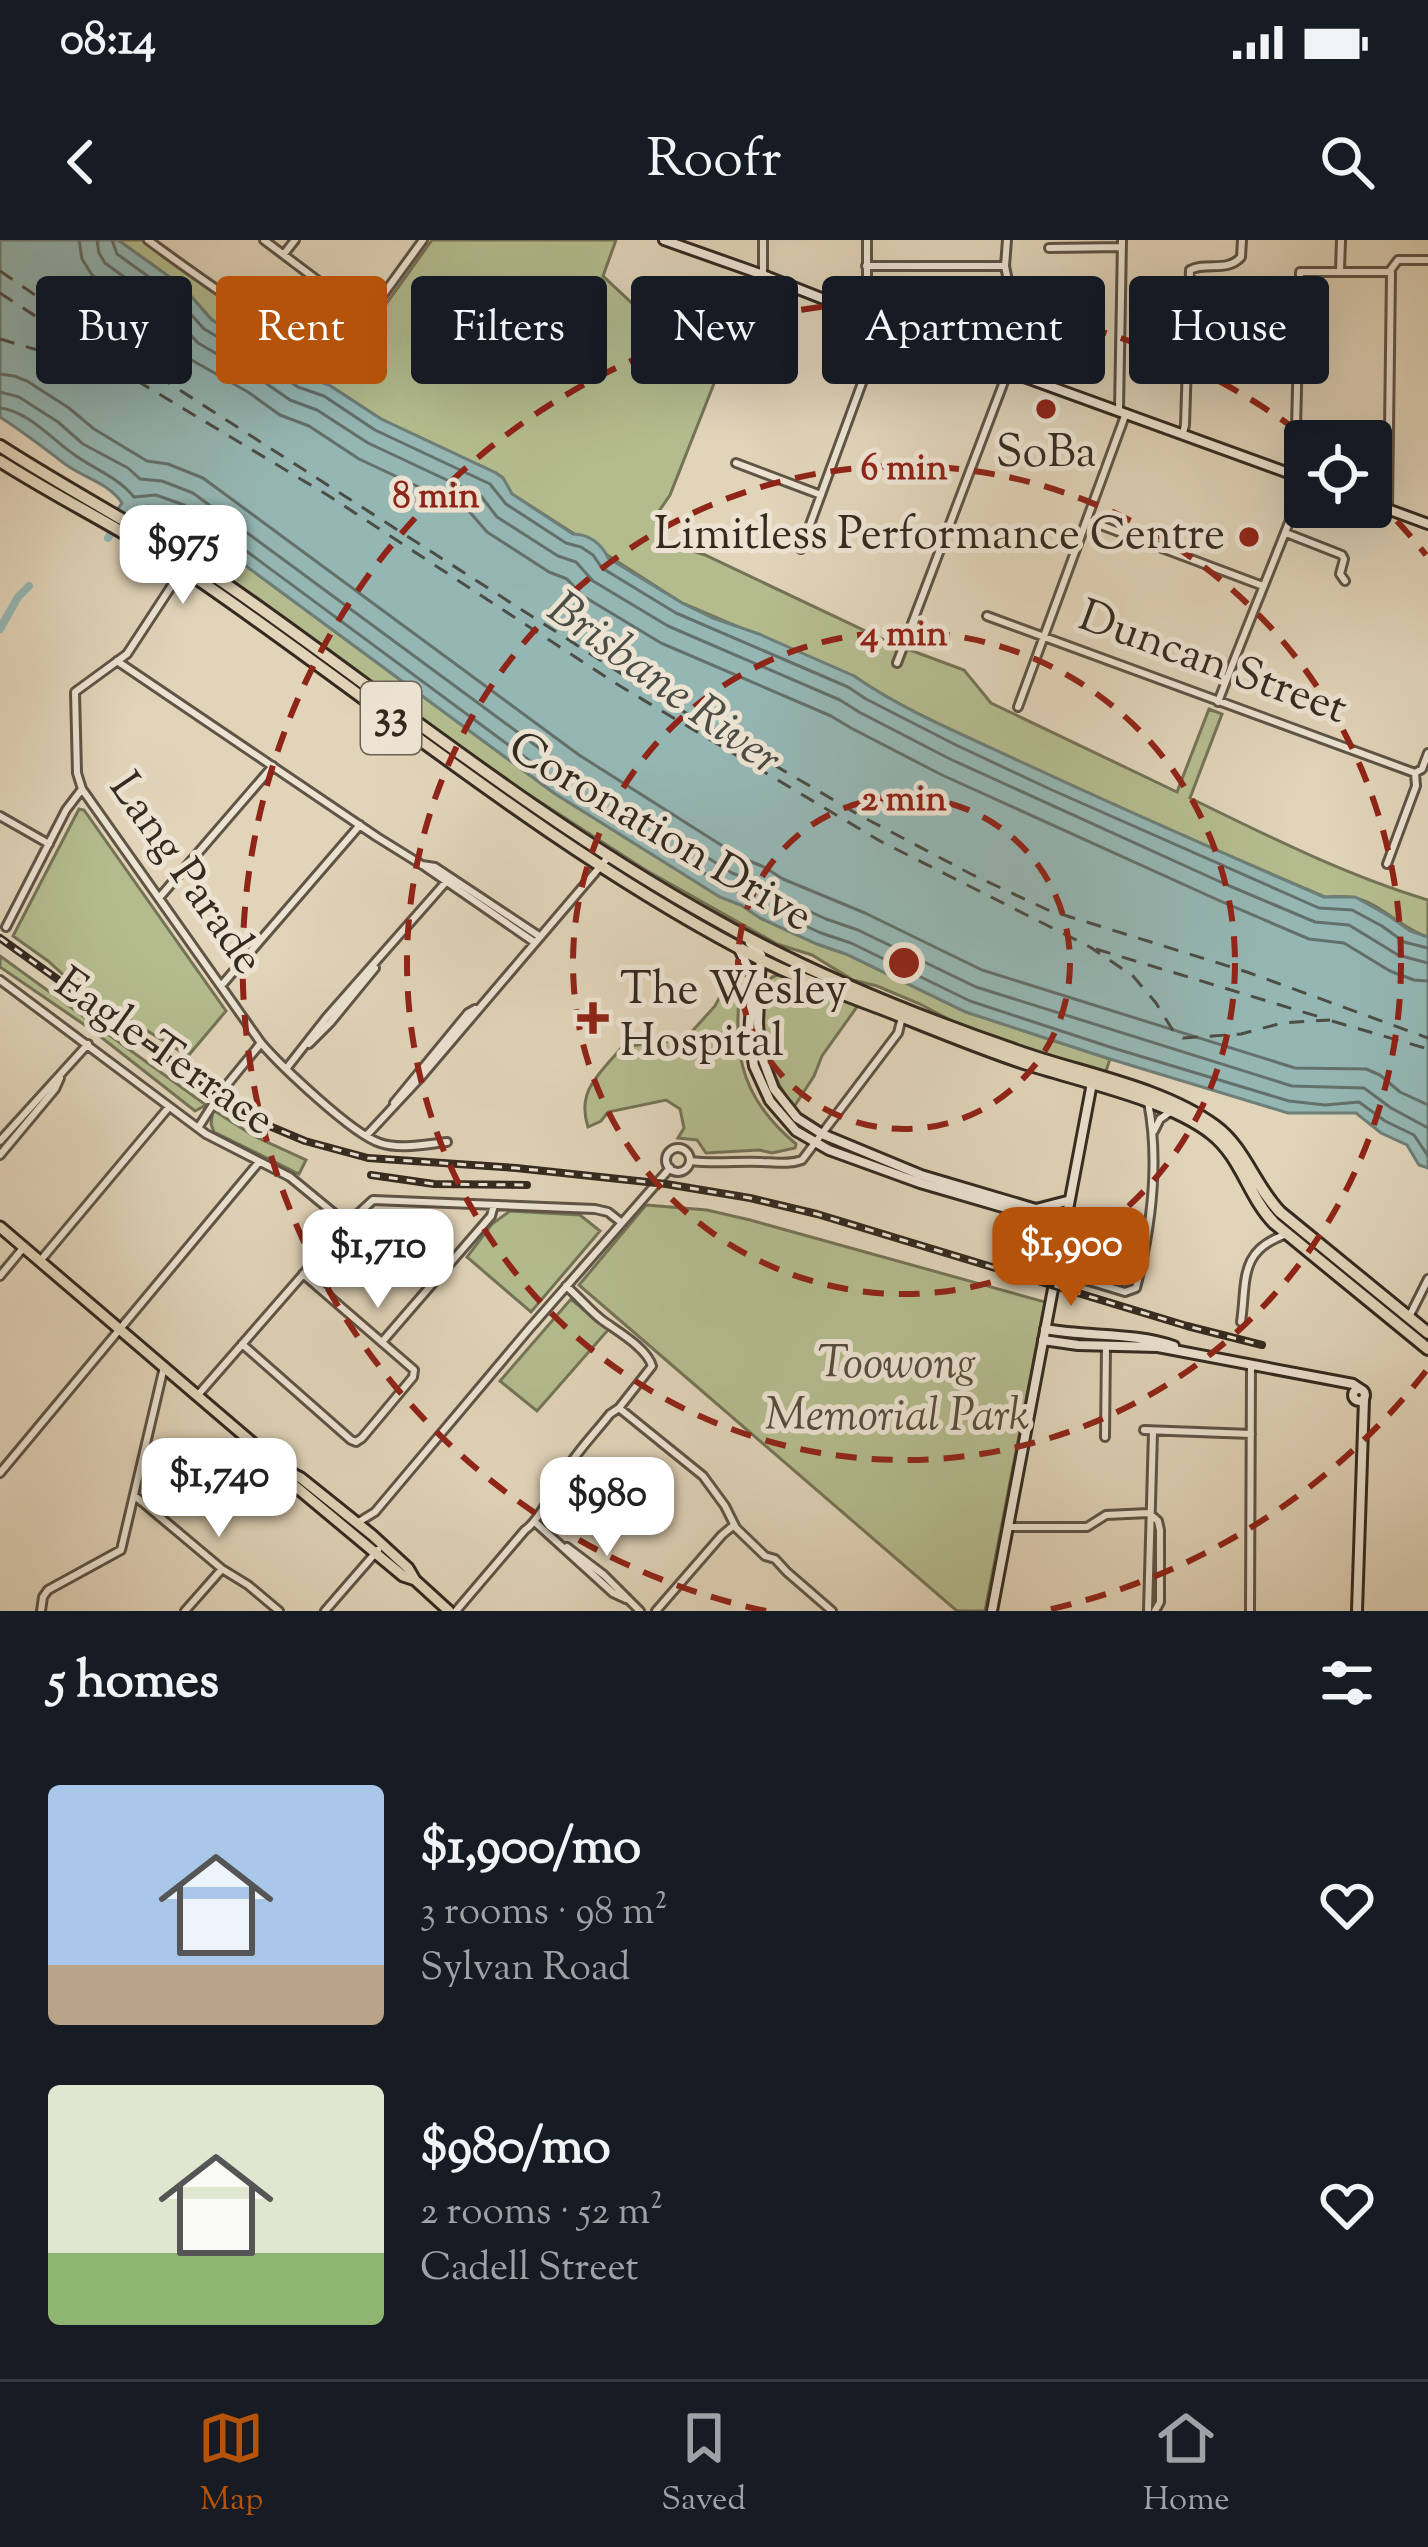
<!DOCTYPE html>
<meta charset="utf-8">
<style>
:root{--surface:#171b24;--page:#242831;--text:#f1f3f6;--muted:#9ea1a6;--line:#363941;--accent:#b45309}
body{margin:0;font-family:"Sorts Mill Goudy",serif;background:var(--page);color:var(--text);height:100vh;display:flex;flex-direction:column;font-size:45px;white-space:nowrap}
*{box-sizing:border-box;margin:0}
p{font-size:39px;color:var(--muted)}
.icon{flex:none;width:66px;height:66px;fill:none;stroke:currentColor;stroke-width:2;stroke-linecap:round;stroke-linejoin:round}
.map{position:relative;height:1371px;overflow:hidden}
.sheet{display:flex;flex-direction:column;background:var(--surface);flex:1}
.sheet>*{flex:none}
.hud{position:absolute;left:36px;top:36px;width:1356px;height:108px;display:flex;gap:24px}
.buttons{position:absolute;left:1284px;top:180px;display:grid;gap:24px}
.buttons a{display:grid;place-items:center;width:108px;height:108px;border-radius:12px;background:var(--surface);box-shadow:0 12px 48px #0002;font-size:60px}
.price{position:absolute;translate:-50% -102px;padding:0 27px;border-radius:24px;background:#fff;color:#222;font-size:39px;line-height:78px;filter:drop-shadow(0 3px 6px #0008)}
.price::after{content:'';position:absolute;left:50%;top:72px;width:36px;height:27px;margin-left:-18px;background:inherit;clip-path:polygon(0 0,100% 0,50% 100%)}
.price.on{background:var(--accent);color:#fff}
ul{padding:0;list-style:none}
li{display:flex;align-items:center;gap:36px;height:300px;padding:0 48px}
li span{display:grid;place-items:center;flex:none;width:336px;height:240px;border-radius:12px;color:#555}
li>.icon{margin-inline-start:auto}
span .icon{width:144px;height:144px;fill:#fffc;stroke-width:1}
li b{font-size:51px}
h2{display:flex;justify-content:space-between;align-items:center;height:144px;padding:0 48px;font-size:51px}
.chip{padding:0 42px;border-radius:12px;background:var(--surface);box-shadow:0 12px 48px #0002;font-size:42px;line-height:108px}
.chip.on{background:var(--accent);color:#fff}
.status{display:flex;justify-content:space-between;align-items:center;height:84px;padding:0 60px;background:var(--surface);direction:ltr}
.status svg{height:33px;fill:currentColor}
header{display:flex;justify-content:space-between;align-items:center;height:156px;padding:0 48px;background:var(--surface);font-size:54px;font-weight:600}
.tabs{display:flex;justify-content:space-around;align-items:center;height:168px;border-top:3px solid var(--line);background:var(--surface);font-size:33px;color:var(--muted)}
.tabs a{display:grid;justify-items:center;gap:6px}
.tabs .on{color:var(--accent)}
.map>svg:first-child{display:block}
.green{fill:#b4bc8e;stroke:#747357;stroke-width:3}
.water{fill:#95b7b4;stroke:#6e7f79;stroke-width:3}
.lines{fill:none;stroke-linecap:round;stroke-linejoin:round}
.shore{stroke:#64706a;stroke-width:3}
.canal{stroke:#95b7b4;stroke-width:8}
.ferry{stroke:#4c4d45;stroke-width:3;stroke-dasharray:15 12;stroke-linecap:butt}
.street-casing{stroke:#5f5446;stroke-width:12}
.secondary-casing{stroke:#342a20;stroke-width:14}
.primary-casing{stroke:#342a20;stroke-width:15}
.highway-casing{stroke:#342a20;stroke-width:16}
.street{stroke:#ece3d2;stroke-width:6}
.secondary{stroke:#ece3d2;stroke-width:8}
.primary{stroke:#e1d4b9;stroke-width:9}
.highway{stroke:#e1d4b9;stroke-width:10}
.rail-casing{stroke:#342a20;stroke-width:8}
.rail{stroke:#ece3d2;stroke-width:3;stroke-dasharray:9;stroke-linecap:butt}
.ring{fill:none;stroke:#8f2418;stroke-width:6;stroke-dasharray:21 15}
.poi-dot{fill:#8f2418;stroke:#ece3d2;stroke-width:4.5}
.labels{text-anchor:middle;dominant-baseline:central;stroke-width:10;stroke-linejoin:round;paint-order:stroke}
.shield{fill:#ece3d2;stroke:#6b6255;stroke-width:3}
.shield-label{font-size:42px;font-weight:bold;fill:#342a20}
.poi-label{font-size:45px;fill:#342a20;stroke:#ece3d2}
.street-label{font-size:45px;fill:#342a20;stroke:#ece3d2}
.park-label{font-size:45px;font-style:italic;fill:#544e3c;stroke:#ece3d2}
.water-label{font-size:48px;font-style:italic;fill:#4c4d45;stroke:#ece3d2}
.centre{fill:#8f2418;stroke:#ece3d2;stroke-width:6}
.ring-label{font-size:36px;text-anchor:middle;font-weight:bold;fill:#8f2418;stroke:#ece3d2;stroke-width:10;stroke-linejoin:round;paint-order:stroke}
</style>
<div class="status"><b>08:14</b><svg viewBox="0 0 49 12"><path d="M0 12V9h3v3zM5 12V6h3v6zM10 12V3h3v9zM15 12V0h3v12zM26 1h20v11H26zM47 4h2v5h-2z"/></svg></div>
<header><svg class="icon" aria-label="back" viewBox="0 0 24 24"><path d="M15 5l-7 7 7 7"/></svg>Roofr<svg class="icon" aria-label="search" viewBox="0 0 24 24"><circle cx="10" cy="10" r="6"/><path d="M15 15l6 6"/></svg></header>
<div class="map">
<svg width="1428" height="1371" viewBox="0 0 1428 1371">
<rect width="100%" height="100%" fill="#e1d4b9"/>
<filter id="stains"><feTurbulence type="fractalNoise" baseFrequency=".00167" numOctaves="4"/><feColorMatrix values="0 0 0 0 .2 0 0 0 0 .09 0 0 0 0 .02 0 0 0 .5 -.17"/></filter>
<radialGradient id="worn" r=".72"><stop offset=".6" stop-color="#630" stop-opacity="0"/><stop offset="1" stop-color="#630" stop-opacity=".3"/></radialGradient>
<path class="green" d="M118 0H153L304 117 326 130 338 131 432 0H616L603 36 715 141 670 255 655 277 658 300 705 315 891 403 964 430 991 463 1177 552 1209 469 1222 474 1190 558C1268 596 1345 635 1428 660V697C1402 689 1382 665 1356 658 1347 655 1334 657 1325 657 1222 613 1120 568 1019 521 964 495 904 471 854 436L682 363 512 254 503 238 496 233 381 179 329 145 305 137 271 114 238 96 212 80 182 46Z
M154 267 177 275 554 553 720 657 741 665 760 678 817 704 846 714 966 772 1110 819 1105 834 967 789 920 764 877 746 853 740 812 715 777 704 644 629 517 547 177 302 139 285Z
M79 569 84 570 226 771 188 816 78 748 48 721 13 696Z
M0 716 206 865 195 871 92 790 0 727Z
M742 728C733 804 734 853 796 904L795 908 772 913 759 910 706 913 697 900 678 898 684 888 680 869 666 860 608 872 601 881 588 887C576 850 600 834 622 807L685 799 715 766 726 745 737 738Z
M781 734 859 764 822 816 814 836 794 867C772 839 762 810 763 774 764 760 763 749 772 737Z
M213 870 254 896 306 920 299 934 214 892 211 884Z
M646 965 707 970 750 980 1045 1062 985 1371H957L579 1045Z
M510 971 580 975 600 991 531 1072 467 1017 492 984Z
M571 1059 608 1090 537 1171 500 1141Z"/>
<path class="water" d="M0 0H118L182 46 212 80 238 96 271 114 305 137 329 145 381 179 496 233 503 238 512 254 573 294C589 294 602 304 608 318L682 363 713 378 759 394 854 436C904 471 964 495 1019 521 1120 568 1222 613 1324 657H1355L1389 676 1410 691 1428 697V928L1419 925 1407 905 1381 893 1356 873H1288L1110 819 966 772 846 714 817 704 760 678 741 665 720 657 554 553 177 275 147 266 133 279 117 270 122 263C109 243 84 238 65 224 43 207 23 192 0 177Z"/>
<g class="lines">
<path class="shore" d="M79 0 82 19 92 35 152 80 188 118 248 152 280 175 309 186 359 219 468 270 487 292 549 332 567 339 583 356 661 403 831 476 851 488 942 535 1218 660 1309 699 1344 703 1390 731 1414 740 1428 741
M97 0 99 13 105 23 164 66 198 103 257 137 290 160 317 170 368 203 481 256 497 277 558 316 576 322 593 341 668 386 840 460 859 472 950 519 1225 644 1315 682 1349 685 1398 715 1428 723
M112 0 117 14 174 55 204 89 265 124 298 147 324 156 375 190 490 244 506 264 566 303 581 307 593 315 602 328 676 373 848 447 866 459 956 505 1052 550 1319 668 1352 670 1382 686 1404 702 1428 708
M0 134 14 136 27 141 69 168 94 189 147 221 168 224 203 238 579 515 740 617 764 627 783 639 865 673 982 730 1295 828 1366 829 1380 835 1400 852 1428 865
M0 152 19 157 58 182 83 204 128 228 140 239 162 241 193 253 569 530 732 633 755 642 774 655 826 679 858 690 976 747 1292 846 1364 848 1391 868 1428 888
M0 168C27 171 51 198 72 213 93 229 117 236 134 257L156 255 184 265 560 543 725 646 747 655 766 668 821 693 851 703 970 761 1113 808 1289 861 1325 865 1359 862 1385 881 1414 895 1428 916"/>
<path class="canal" d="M108 298 123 274
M0 389 18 357 29 346"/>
<path class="ferry" d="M0 31 94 95 642 447 859 575 971 634 1048 670 1247 732 1428 798
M0 53 114 127 329 256 615 443 880 601 1090 707 1133 736 1156 763 1172 789 1183 798 1241 794 1282 783 1330 780
M0 99 58 116 112 127
M1096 709 1323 778
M1332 781 1428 809"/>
<defs>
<path id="street" d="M148 0C204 42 261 80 319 119L327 121 340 114 423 0
M264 0 366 77
M763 0V35
M1049 8 1122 7
M284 14 295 0
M866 26H1005
M1340 30 1341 0
M1389 32 1398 20H1428
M863 75 867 66V0
M1000 128 1006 111 1007 36 1005 26 1007 0
M1119 170 1122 0
M1183 193 1185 185 1190 30C1206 21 1227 33 1241 17L1242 0
M736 223 821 255
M1293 234 1295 226 1300 32H1389
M1388 269 1391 33
M1087 280 1263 346
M1286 293 1342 315 1344 319 1340 334 1345 341
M801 309 884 83
M184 327 127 414 75 452 77 533 82 549 261 803C281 826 352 894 380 903 401 910 426 904 447 902
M987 376 1415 533
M117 421 377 597 422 625 435 627 539 696
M897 423 1008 131
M1218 462C1246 388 1277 315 1305 241
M1018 467 1126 173
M0 576 49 604
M1387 624 1416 546 1415 533 1422 529 1428 513
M424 626 534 702
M159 658 273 526
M6 687 66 570 82 549
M0 740 206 894 290 937 347 984
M221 746 360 585
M309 804 330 783 375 728
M286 829 326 778 445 643
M394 863 468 773 475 769
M198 888 221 852 261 803
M1154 891 1160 879 1170 872
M366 896 420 838 610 615
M0 901 88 804
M666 920a12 12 0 1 1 24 0a12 12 0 1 1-24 0Z
M0 915 55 849 60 838
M690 921C714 924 737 921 762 922 776 922 788 925 802 920L898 793 902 777
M40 1021 169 867
M1056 1031 1125 1052 1136 1048C1151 989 1160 923 1148 862
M0 1036 24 1007
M1409 1077 1428 1039
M1241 1082C1247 1041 1238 1010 1287 994
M382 1102 491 976 494 965
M242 1104 351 1200 356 1202 362 1198 413 1137 414 1130 303 1034
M197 1156 347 984 373 960 595 969 608 972 622 983
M619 1168 703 1236 725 1266 736 1288 765 1316 775 1319 787 1332 832 1371
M1144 1190 1251 1194
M1105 1197 1106 1106
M0 1233 259 922
M135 1256 222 1329 248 1345 279 1371
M1149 1273 1158 1281 1160 1290V1362L1155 1371
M357 1283 375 1272 529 1089 670 928
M536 1283 613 1353 626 1359
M1009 1287H1087L1106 1275 1149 1273
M567 1307 604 1335 640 1371
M41 1371 43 1357 48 1350 121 1310 164 1127
M185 1371 222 1329
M325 1371 378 1310
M456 1371 525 1290C539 1281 557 1244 568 1227 580 1208 596 1192 610 1174L619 1168 652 1126C647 1108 617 1091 602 1080 590 1071 578 1056 566 1046
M656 1371 722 1295 734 1285
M1148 1371 1153 1192
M1250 1371 1251 1126"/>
<path id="secondary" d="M664 0 763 35 991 125 1305 239
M1371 263 1428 284
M750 703 761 715 758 783 760 812 774 849 797 878 822 894 921 935 1066 978
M739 709 753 738 749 795 754 826 770 861 796 891 829 910 920 943 1064 985
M1036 969 1067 961
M1046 981 1057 1018
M1045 1089C1088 1097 1133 1092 1174 1106
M1043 1100 1078 1105 1158 1107 1353 1144 1362 1150
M1353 1155a6 6 0 1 1 12 0a6 6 0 1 1-12 0Z
M992 1371 1092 843
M1357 1371 1364 1159"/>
<path id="primary" d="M0 987 283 1229 301 1238 372 1295 408 1328 415 1340 449 1371
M286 1233 295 1246 403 1336 415 1340"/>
<path id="highway" d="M0 206C79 257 163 299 240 354 396 464 545 585 712 678 808 733 915 776 1020 812 1082 834 1162 847 1215 886 1245 908 1254 945 1280 972L1428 1093
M0 221C66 263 138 297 202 342 380 465 549 607 741 709 786 734 835 751 883 769 931 788 978 808 1027 824 1080 841 1170 860 1212 894 1242 918 1248 956 1274 983L1428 1109"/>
</defs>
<use href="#street" class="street-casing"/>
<use href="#secondary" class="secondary-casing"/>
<use href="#primary" class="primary-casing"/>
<use href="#highway" class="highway-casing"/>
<use href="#street" class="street"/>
<use href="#secondary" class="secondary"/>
<use href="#primary" class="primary"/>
<use href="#highway" class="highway"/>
<defs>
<path id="rail" d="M0 698 236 867 267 885 305 901 368 918 516 928 666 944 750 958 817 974 1187 1086 1262 1105
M371 935 434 944 527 945"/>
</defs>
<use href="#rail" class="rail-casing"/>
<use href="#rail" class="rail"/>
</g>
<g class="ring">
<circle cx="904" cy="723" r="166"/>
<circle cx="904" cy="723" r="331"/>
<circle cx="904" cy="723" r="497"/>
<path d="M1426 1131A662 662 0 0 1 1042 1371M766 1371A662 662 0 1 1 1307 198M1372 255A662 662 0 0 1 1426 315"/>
</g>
<g class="poi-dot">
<circle cx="1046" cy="169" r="12"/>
<circle cx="1249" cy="297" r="12"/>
<path d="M587 760h12v12h12v12h-12v12h-12v-12h-12v-12h12z"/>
</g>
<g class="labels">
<rect class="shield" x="361" y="442" width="60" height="72" rx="9"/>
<g class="shield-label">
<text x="391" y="478">33</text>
</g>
<g class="poi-label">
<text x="1046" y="215">SoBa</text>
<text x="1225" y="297" text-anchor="end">Limitless Performance Centre</text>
<text x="620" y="752" text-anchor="start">The Wesley<tspan x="620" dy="52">Hospital</tspan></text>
</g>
<g class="street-label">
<text transform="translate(1212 425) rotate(20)">Duncan Street</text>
<text transform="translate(659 594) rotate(31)">Coronation Drive</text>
<text transform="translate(184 635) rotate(55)">Lang Parade</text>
<text transform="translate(163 814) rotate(35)">Eagle Terrace</text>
</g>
<g class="park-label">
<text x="897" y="1126">Toowong<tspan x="897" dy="52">Memorial Park</tspan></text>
</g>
<g class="water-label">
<text transform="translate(663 446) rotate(36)">Brisbane River</text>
</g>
</g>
<circle cx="904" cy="723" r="18" class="centre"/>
<g class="ring-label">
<text x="904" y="239">6 min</text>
<text x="436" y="267">8 min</text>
<text x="904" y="405">4 min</text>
<text x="904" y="570">2 min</text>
</g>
<rect width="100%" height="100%" filter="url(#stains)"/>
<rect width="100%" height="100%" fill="url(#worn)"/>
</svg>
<div class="buttons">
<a><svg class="icon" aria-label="locate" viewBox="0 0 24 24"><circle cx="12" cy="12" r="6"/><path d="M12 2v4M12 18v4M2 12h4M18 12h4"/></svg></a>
</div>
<b class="price" style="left:183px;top:367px">$975</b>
<b class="price on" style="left:1071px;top:1069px">$1,900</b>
<b class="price" style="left:378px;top:1071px">$1,710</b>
<b class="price" style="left:219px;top:1300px">$1,740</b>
<b class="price" style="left:607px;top:1319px">$980</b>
<div class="hud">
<a class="chip">Buy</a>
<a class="chip on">Rent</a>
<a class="chip">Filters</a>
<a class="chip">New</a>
<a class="chip">Apartment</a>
<a class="chip">House</a>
</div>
</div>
<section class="sheet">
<h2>5 homes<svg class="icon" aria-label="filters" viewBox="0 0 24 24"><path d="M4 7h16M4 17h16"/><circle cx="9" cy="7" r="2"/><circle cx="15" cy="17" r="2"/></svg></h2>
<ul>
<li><span style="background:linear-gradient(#a9c7e8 75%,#b9a48a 0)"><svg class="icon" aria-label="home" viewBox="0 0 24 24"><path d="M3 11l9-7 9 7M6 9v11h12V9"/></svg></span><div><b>$1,900/mo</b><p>3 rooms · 98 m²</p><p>Sylvan Road</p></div><svg class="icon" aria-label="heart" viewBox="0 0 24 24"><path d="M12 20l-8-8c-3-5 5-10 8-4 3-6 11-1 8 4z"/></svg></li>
<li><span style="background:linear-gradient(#dfe7d0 70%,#8fb573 0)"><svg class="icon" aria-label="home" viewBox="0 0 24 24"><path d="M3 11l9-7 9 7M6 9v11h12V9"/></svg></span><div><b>$980/mo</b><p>2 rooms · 52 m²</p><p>Cadell Street</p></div><svg class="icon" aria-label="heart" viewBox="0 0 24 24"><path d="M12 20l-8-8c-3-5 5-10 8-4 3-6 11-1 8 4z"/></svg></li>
</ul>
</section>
<nav class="tabs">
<a class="on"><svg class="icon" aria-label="map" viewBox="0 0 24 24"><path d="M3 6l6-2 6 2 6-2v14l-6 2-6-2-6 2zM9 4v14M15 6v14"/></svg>Map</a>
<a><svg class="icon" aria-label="saved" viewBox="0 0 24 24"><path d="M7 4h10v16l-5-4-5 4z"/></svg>Saved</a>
<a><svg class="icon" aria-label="home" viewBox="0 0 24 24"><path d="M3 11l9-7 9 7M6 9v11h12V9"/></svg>Home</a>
</nav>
